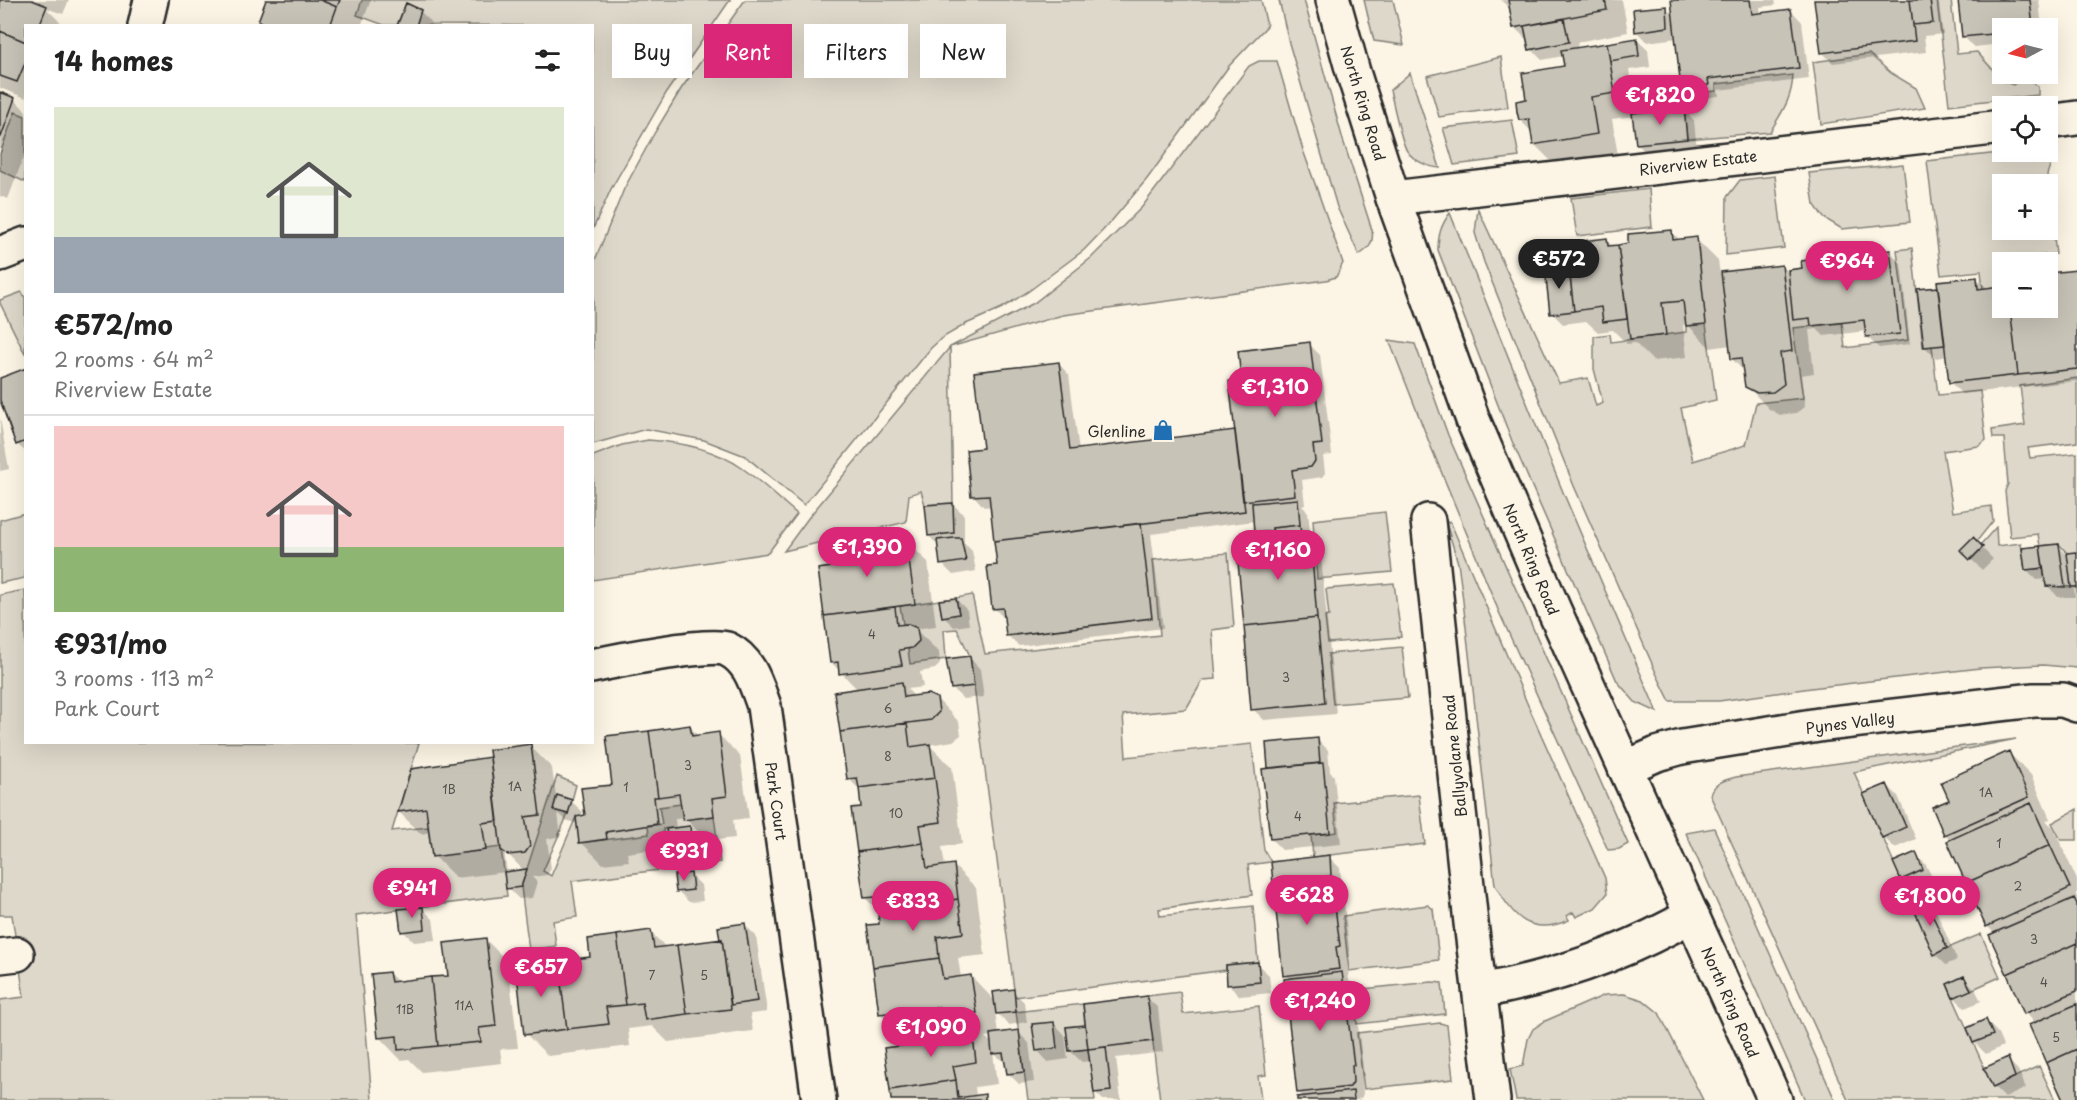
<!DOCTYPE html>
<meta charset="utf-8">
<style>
:root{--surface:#fff;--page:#f2f2f2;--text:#222;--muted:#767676;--line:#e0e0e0;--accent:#db2777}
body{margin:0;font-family:"Playpen Sans",sans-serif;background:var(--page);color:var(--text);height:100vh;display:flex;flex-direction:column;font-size:22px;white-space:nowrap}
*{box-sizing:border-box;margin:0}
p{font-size:20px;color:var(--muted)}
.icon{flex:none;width:33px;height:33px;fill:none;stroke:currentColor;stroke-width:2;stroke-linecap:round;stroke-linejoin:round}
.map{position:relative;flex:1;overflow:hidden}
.sheet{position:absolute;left:24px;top:24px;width:570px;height:720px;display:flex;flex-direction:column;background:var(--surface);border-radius:0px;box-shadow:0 6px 24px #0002}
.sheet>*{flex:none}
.banner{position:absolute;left:612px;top:24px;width:570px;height:54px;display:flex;gap:12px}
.needle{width:39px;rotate:263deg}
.buttons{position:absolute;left:1992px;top:18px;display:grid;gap:12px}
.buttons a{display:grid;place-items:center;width:66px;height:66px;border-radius:0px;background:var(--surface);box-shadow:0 6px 24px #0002;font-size:30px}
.price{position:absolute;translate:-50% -51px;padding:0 14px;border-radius:21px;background:var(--accent);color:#fff;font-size:20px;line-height:39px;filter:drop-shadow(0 2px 3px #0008)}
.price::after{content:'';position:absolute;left:50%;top:36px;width:18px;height:14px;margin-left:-9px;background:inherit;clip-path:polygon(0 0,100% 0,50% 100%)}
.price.on{background:#222;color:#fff}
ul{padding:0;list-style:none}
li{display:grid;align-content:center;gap:12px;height:318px;padding:0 30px}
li+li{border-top:2px solid var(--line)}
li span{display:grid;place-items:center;height:186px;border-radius:0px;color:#555}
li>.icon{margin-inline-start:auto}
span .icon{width:108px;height:108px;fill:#fffc;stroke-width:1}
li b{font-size:26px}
h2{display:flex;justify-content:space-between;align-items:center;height:72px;padding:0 30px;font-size:26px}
.chip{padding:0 21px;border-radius:0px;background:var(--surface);box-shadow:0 6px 24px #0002;font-size:21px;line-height:54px}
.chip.on{background:var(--accent);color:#fff}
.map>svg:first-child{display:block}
.green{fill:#ded8ca;stroke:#84827a;stroke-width:1.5}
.shadow{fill:#0003;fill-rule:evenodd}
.building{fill:#c8c3b7;stroke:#2b2b2b;stroke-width:1.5}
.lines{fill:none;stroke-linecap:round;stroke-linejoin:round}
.street-casing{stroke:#2b2b2b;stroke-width:38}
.secondary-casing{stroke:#2b2b2b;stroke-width:38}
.street{stroke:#fcf5e5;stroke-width:33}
.secondary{stroke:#fcf5e5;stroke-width:33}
.labels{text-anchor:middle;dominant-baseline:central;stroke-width:5;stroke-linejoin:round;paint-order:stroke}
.number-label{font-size:12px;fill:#52514e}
.street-label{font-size:15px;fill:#2b2b2b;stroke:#fcf5e5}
.poi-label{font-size:15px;fill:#2b2b2b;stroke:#fcf5e5;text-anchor:end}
</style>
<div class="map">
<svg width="2077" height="1100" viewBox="0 0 2077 1100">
<rect width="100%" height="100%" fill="#fcf5e5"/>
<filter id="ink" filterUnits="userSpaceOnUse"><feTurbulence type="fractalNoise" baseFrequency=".0167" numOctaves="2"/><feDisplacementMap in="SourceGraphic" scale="12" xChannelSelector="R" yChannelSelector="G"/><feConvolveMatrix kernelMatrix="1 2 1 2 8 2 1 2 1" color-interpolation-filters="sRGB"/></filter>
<g filter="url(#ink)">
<path class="green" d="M362 0H730L668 90 611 189 593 229 592 26 416 25 421 10 406 3 397 25H384L357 15Z
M745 0H1261L1267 26 1229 66 1147 179 1109 224 1084 250 1029 291 1002 308 966 324 942 338 931 348 804 505 745 456 704 440 646 429 593 444V265L624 189 655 132 681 89Z
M1279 0H1304L1343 140 1372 230C1374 243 1370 248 1359 255L1337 207 1289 43Z
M1364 0H1393L1404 45 1374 41Z
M1937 0H1951L1957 54 1977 52 2003 81 2013 85 2021 79H2029L2038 87V95L1949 105Z
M1869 54 1891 73 1916 88 1925 108 1821 124 1813 62Z
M1501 57 1508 107 1439 117 1427 76Z
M1259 61H1277L1303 150 1343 263 1336 277 1326 280 1063 315 950 347 953 503 925 505 921 491 909 495 906 522 784 551 809 517 950 347 1034 303 1091 258 1142 207 1249 66Z
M1410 73 1440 168C1428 167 1414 161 1407 151 1401 142 1393 102 1390 90Z
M1793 75C1792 99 1782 112 1770 132L1687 139 1682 95 1716 91V84Z
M15 112 25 116V182L0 170V154Z
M1512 120 1519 157 1454 165 1443 128Z
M2055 147C2055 163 2045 168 2047 184H2002V230H2048V187L2056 254 2004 259V262H2002V286L1983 289 1981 271 1941 275 1927 161 2009 152H2048V148Z
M1903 164 1910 222 1842 229 1824 218 1814 204 1809 173Z
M1775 176 1784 248 1726 255 1727 197 1740 180Z
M1649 189 1652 227 1577 236 1571 198Z
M1478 209 1559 383 1588 378 1596 406 1603 403 1594 369V336L1610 334 1611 342 1686 332V326L1706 324 1716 400 1681 408 1693 461 1746 445 1756 403 1803 398 1793 328 1842 323 1845 348 1908 340 1897 250 1912 248 1923 347 1932 346 1938 395 1980 391 1986 440 1979 446 1943 451 1953 512 1991 506 1993 521 1977 541 1973 537 1961 551 1971 560 1983 547 1981 544 1996 527 1997 546 2021 543 2025 570 2043 568 2046 586 2077 587V668L2043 665 1980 668 1811 688 1719 701H1670L1657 675 1574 486 1484 262 1475 233Z
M1450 213 1563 492 1657 712 1635 702 1617 681 1512 441 1438 250C1438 235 1441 225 1450 213Z
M22 292 25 298V354L0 303V300Z
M1389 340 1415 344 1448 435 1628 844 1619 849 1608 850 1499 612 1429 442Z
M2077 378V442L2028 448 2030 458 2077 453V552L2067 553 2059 544 2040 546 2038 534 2010 537 2005 491 2008 484 2004 438H1993L1992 430 2025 425 2020 386Z
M648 440C680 442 715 449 742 468 762 482 779 499 797 514L768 553 593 580V456L622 445Z
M1385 512 1392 572 1317 579 1313 520Z
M25 513V578L0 583V520Z
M1450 521 1527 703 1605 878 1607 894 1595 908 1576 917 1573 912 1567 916 1569 920C1530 937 1513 917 1495 885L1462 592 1458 563 1446 523Z
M1228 553 1234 627 1212 630 1216 679 1203 680 1186 709 1123 715 1126 757 1252 744 1264 850 1271 862 1248 865 1252 895 1159 909 1160 916 1253 906 1258 962 1226 965V970L1015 997 970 656 957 629 944 630 946 659 910 664 908 649 912 648 917 628 909 624H903L900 606 939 600 942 617 959 614 956 598 972 595 985 654 1160 635 1153 560Z
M1394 583 1401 637 1328 643 1325 617 1329 616 1326 589Z
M25 590 26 742 419 743 392 831 428 827 432 856 501 847 507 896 356 915 372 1100H0V1000L24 997 12 915H0V595Z
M1402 647 1408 698 1333 704 1328 654Z
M2016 739 1854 772 1934 954 1981 934 2000 977 1971 990 1964 976 1947 984 1993 1087 2039 1066 2055 1100H1848L1710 795C1714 783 1724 780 1736 777Z
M557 776 576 785 572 800 557 796 553 810 568 814 543 871 551 876 576 817 580 843 649 834 648 826 662 824 659 807 681 804 714 816 720 862 695 865 690 826 663 829 667 869 572 881 577 917 553 921 556 946 529 950 521 887Z
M1419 795 1425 844 1313 857 1311 835 1337 832 1334 803Z
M2077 809V840H2061L2052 823Z
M1714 828 1835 1100H1805L1686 833Z
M1428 905 1433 909 1439 960 1349 971 1343 916Z
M1432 982 1442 983 1445 1014 1357 1024 1353 990Z
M1180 992 1183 1014 1259 1006 1266 1075 1258 1076 1261 1100H1160L1147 996Z
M1624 994 1643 1000 1659 1013 1703 1100H1516L1510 1069 1523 1066 1528 1039 1533 1029 1545 1021 1605 995Z
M1083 1004 1085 1025 1066 1027 1069 1051 1088 1049 1095 1100H1028L1016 1012Z
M1440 1023 1447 1025 1453 1079 1364 1089 1357 1033Z"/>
<path class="shadow" d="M0 0H69L63 14 46 8 64 26H26V98L0 88Z
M268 0H371L361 26H265L260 21Z
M1501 0H1622L1628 32 1577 42 1578 49 1637 39 1648 50 1650 67 1629 70 1636 114 1683 109 1694 120 1697 150 1649 155 1637 144 1634 116 1612 119 1618 156 1556 166 1534 144 1532 132 1520 120 1527 101 1565 67 1563 56 1542 60 1531 49 1529 42 1514 27 1511 10Z
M1672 0H1775L1776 5 1760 7 1761 14 1791 10 1802 22 1809 79 1718 90 1719 96 1694 99 1683 88 1677 38 1647 42 1636 31 1666 8 1674 16Z
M1816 0H1937L1939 3 1943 34 1924 36 1926 52 1833 63 1822 52Z
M1959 0H2039L2042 28H2002V44L1974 47 1963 36Z
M420 11 432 23 431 26H399Z
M0 94 14 99 26 111V151L8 199 0 196Z
M1671 231 1681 241 1696 239 1718 261 1720 274 1782 266 1790 274 1890 252 1901 263 1910 344 1879 348 1867 337V331L1824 336 1817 329 1809 330 1814 373 1801 375 1805 407 1796 413 1780 415 1769 409 1747 386 1744 371 1732 359 1731 345 1710 348 1688 325H1683L1687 357 1653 361 1635 343 1627 344 1613 330 1598 332 1586 321 1563 324 1552 313 1571 268 1606 240 1613 247 1630 245Z
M2077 271V381L1962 394 1951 383 1948 356 1936 358 1925 347 1939 288 1976 278 1988 289 2002 288V308H2048V274Z
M1309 344 1320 355 1332 455 1323 456 1325 473 1322 477 1302 480 1305 505 1302 506 1308 512 1312 548 1321 558 1336 714 1264 720 1253 709 1276 550 1275 543 1267 544 1256 532 1255 521 1151 534 1163 628 1019 646 1007 635 1006 620 994 608 999 566 992 506 984 507 973 495 985 449 1058 363 1069 375 1079 451 1236 432 1243 380Z
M26 370V452L17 444 0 395V379Z
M0 418 9 469 0 471Z
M953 504 964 515V543L972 551 976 571 953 575 942 564 939 546 929 536Z
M1973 539 1993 559 1982 570 1962 550Z
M905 540 928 562 936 626 915 629 939 652 940 664 935 669 920 672 923 687 907 689 915 697 937 699 959 722 961 735 953 741 929 745 952 767 962 844 942 847 945 867 953 865 976 888 985 955 958 958 961 978 971 976 995 1001 1013 991 1024 1002 1027 1022 1009 1025 995 1011 998 1034 1018 1032 1029 1043 1034 1082 1019 1084 1008 1073 1007 1064 993 1053 997 1084 975 1087 976 1097 984 1096 988 1100H892L945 1042 943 1031 903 1036 881 1014 880 912 865 898 861 791 848 778 858 690 831 662 819 571 833 569ZM992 1036 993 1044 985 1037Z
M2058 546 2067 555 2077 553V591L2074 587 2075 597H2058L2047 585 2046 579 2037 580 2026 569 2024 550Z
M956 599 967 610 969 625 954 627 943 616Z
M969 657 980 669 984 697 963 699 952 688Z
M690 727 699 737 718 734 740 756 749 818 733 820 735 838 707 841 685 818 675 819 676 830 689 828 700 839 704 866 683 869 672 858 671 847 627 853 629 861 603 864 581 842 578 824 566 820 558 813 561 836 547 839 551 869 547 875 532 877 537 882 532 898 519 899 508 888 506 872 456 878 434 856 431 832 421 834 399 812 492 758 530 746 552 768 556 797 571 801 583 812 581 817H586L613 786ZM504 850 524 871 507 873Z
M1317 739 1328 750 1330 772 1334 776 1341 844 1282 850 1271 839 1268 744Z
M2009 753 2031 775 2050 819 2046 821 2053 827 2077 880V1100H2064L2036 1024 2026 1013 1995 934 1987 926 1952 841 1945 834 1951 800Z
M1887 785 1898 796 1916 839 1895 848 1883 837 1865 795Z
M1915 854 1926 865 1934 881 1913 890 1902 879Z
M1329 857 1340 868 1350 957 1347 958 1349 981 1353 984 1364 1076H1362L1363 1094 1361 1098H1358L1360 1100H1299L1303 1097 1298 1092 1290 980 1285 975Z
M690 874 701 885 703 901 689 902 678 891Z
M1926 902 1937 913 1957 960 1946 965 1935 954Z
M422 908 433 919 436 940 414 942 403 931Z
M745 925 756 936 767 1012 750 1014 753 1031 668 1042 652 1026 628 1029 630 1046 548 1056 526 1034 592 958 650 932 667 948 723 941 721 939Z
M486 940 508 962 518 1048 500 1049 502 1063 422 1072 409 1059 401 1060 379 1037 389 973 398 982 450 977Z
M1257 964 1269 975 1271 993 1240 996 1229 985Z
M1964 978 1975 989 1981 1001 1965 1008 1954 997Z
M1146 997 1158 1008 1163 1052 1116 1058 1121 1100H1103L1095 1092 1091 1061 1082 1062 1070 1051 1068 1028 1087 1026Z
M1986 1021 1997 1032 2003 1046 1986 1054 1975 1043 1969 1028Z
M1054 1023 1065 1035 1068 1059 1048 1062 1037 1050Z
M2007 1059 2018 1070 2026 1088 2005 1098 1994 1087Z"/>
<path class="building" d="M0 0H32L47 6 39 26H26V42L0 31Z
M266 0H320L337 7 330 26H270L258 21Z
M320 0H340L337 7Z
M1508 0H1605L1607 10 1513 28Z
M1671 0H1750L1752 14 1791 9 1799 68 1708 79 1709 85 1681 89Z
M1814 0H1910L1915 41 1821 53Z
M1910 0H1930L1933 23 1913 25Z
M1958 0H2030L2033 28H2002V33L1962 37Z
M406 3 421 10 416 26H397Z
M1667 6 1668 27 1635 32 1633 9Z
M1564 19 1569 42 1529 50 1524 26Z
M0 31 26 42V61L17 82 0 76Z
M1637 38 1639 56 1610 61 1607 43Z
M1607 43 1615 93 1591 97 1597 134 1533 145 1529 119 1519 120 1517 112 1516 101 1526 99 1522 73 1564 66 1561 50Z
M0 92 15 98 1 137H0Z
M1684 107 1687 139 1636 144 1632 113Z
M1672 230 1673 240 1697 237 1706 324 1686 326 1683 301 1662 303 1666 335 1630 339 1618 245 1628 243V234Z
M1607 238 1608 246 1618 245 1627 319 1603 322 1601 307 1574 311 1566 243Z
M1890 250 1900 334 1866 337 1864 320 1811 326 1810 318 1793 320 1788 270 1802 268 1801 261Z
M1782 265 1792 351 1780 353 1784 384 1773 392 1757 393 1745 387 1741 358 1731 359 1721 272Z
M1569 267 1574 311 1550 314 1545 269Z
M2077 270V369L2018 375 2010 308H2048V273Z
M1977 277 1978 289 2002 286V308H2010L2018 375 1949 383 1937 281Z
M1938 287 1945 345 1924 347 1917 289Z
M1310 342 1322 444 1313 445 1315 461 1311 467 1292 470 1295 495 1243 501 1229 381 1241 379 1238 351Z
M1059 362 1070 450 1235 430 1245 511 994 541 989 495 971 496 966 450 983 448 974 372Z
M26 368V441L16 445 0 400V378Z
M1298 499 1300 525 1272 528V531L1254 533 1252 503Z
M953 503 954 533 928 536 925 505Z
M1141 523 1152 618 1006 636 1003 608 992 609 987 566 997 565 994 541Z
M1300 525 1302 545H1311L1317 618 1244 626 1237 552 1275 548 1272 528Z
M1973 537 1983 547 1970 560 1960 550Z
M954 538H961L966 561 940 565 937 540Z
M906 539 915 604 824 616 818 569 831 567 828 549Z
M2059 544 2065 587 2046 586 2040 546Z
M2040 546 2043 568 2025 570 2022 548Z
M2077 552V587H2071L2067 553Z
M956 598 959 614 942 617 939 600Z
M895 607 897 625 908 624 917 628 919 641 912 648 899 650 902 665 839 674 838 662 830 663 824 616Z
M1317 618 1325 703 1251 710 1244 626Z
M970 656 974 686 951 689 946 659Z
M902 682 904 697 928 694 937 698 939 712 931 720 840 732 834 692Z
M907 723 910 747 930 744 935 778 859 788 857 778 847 779 840 732Z
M690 725 692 736 719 732 727 796 712 798 714 816 683 820 679 794 658 797 649 731Z
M649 731 658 797H654L657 824 606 832 607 839 579 843 576 817 585 815 581 788 612 785 606 736Z
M1318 738 1320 763 1268 768 1266 743Z
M531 744 540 815 525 817 530 846 525 853 508 855 501 850 489 750Z
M2009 751 2029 797 1944 835 1932 807 1949 800 1941 782Z
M490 757 498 821 482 823 486 850 432 857 426 808 398 812 411 769Z
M1323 763 1330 833 1270 839 1262 769Z
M935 778 941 822 920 825 923 843 857 852 851 808 861 807 859 788Z
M1887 784 1906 827 1882 838 1863 794Z
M557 795 572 800 568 814 553 810Z
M2031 803 2050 845 1966 883 1947 841Z
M690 826 693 856 671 858 666 829Z
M923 843 927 868 954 864 958 899 878 910 875 897 864 898 857 852Z
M2050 845 2070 888 1986 927 1966 883Z
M1916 852 1923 870 1901 880 1893 862Z
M1330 855 1331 876 1273 883 1271 862Z
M527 869 521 887 506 889 504 872Z
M691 873 693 890 676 892 674 875Z
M1331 876 1340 946 1336 947 1339 969 1283 976 1273 883Z
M2074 898 2077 904V943L2007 974 1989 935Z
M958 899 963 933 937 937 939 958 873 967 867 925 879 924 878 910Z
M1926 900 1947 948 1934 955 1913 907Z
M423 907 425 929 401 932 398 909Z
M745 923 757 1001 731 1005 722 939 720 940 718 927Z
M651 930 654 948 677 945 687 1014 645 1020 642 1003 626 1005 617 935Z
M617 935 626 1005 606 1007 609 1024 567 1029 558 961 590 957 588 939Z
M486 938 496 1026 479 1028 481 1042 438 1046 431 977 448 976 444 943Z
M722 939 731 1009 687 1014 677 945Z
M2077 943V991L2024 1014 2007 974Z
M939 958 943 979 971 975 977 1013 940 1018 939 1007 879 1014 873 967Z
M558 961 567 1029 524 1035 516 966Z
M1258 962 1260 982 1227 985 1226 965Z
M389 972 391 982 431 977 438 1046 398 1050 397 1036 378 1038 371 974Z
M1342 972 1354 1065H1352L1353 1082 1350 1087 1297 1093 1284 979Z
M1964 976 1971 990 1953 998 1947 984Z
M1014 989 1016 1012 996 1014 993 992Z
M1147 996 1153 1041 1088 1049 1083 1004Z
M2077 1004V1049L2046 1063 2029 1025Z
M1986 1019 1993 1035 1973 1043 1967 1028Z
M971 1020 976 1062 953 1066 956 1080 890 1090 884 1048 943 1040 941 1024Z
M1054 1022 1057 1048 1036 1051 1032 1024Z
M1085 1025 1088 1049 1069 1051 1066 1027Z
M1019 1030 1024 1072 1007 1074 1003 1053 992 1054 990 1034Z
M1106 1047 1111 1091 1094 1093 1088 1049Z
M2077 1049V1100H2063L2046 1063Z
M2008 1057 2015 1077 1993 1088 1984 1068Z
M956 1080 958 1098 985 1094V1100H891L890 1090Z
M1353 1091 1354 1100H1297V1097Z"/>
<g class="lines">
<defs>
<path id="street" d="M145 26 151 0
M2048 122 2077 118
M1393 198 2002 127
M0 254 26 244
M1428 521 1471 923 1493 1100
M592 666C614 661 710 642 727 649 750 660 756 684 764 706L819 1100
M1625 768 1657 754 1682 747 1825 724 2034 700H2063L2077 705
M0 956 17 954
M1480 991C1554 978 1626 953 1692 915"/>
<path id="secondary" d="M1333 0 1353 72 1393 198 1473 420 1554 610 1775 1100"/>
</defs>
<use href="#street" class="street-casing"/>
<use href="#secondary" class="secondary-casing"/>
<use href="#street" class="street"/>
<use href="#secondary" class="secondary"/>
</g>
</g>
<defs>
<symbol id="shop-bare" viewBox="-9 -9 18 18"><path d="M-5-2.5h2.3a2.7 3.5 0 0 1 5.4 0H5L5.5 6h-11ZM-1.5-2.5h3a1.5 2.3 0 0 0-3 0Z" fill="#1f6fb2" stroke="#fcf5e5" stroke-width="2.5" paint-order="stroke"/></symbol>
</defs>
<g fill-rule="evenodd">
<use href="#shop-bare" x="1148" y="415" width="30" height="30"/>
</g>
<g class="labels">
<g class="number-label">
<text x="872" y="634">4</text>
<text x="1286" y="677">3</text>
<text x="888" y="708">6</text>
<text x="888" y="756">8</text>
<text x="688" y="765">3</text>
<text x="515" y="786">1A</text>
<text x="626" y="787">1</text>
<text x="449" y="789">1B</text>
<text x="1986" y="792">1A</text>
<text x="896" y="813">10</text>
<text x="1298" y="816">4</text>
<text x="1999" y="843">1</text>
<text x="2018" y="886">2</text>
<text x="2034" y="939">3</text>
<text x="652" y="975">7</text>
<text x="704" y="975">5</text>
<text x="2044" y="982">4</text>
<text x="464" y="1005">11A</text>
<text x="405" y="1009">11B</text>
<text x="2056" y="1037">5</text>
</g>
<g class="street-label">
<text transform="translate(1364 103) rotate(73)">North Ring Road</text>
<text transform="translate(1698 162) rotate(-7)">Riverview Estate</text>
<text transform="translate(1532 559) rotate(67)">North Ring Road</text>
<text transform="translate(1850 722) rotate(-7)">Pynes Valley</text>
<text transform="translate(1454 756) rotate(-96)">Ballyvolane Road</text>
<text transform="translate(777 801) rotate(82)">Park Court</text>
<text transform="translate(1731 1002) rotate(66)">North Ring Road</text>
</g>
<g class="poi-label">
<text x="1146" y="430">Glenline</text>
</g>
</g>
</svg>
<div class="buttons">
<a><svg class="needle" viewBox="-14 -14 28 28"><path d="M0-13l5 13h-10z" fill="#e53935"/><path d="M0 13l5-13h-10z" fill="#767676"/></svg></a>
<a><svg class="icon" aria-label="locate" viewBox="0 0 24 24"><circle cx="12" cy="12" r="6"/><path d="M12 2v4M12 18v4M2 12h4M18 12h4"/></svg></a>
<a>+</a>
<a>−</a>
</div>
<b class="price" style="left:1660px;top:126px">€1,820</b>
<b class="price on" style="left:1559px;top:290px">€572</b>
<b class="price" style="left:1847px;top:292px">€964</b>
<b class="price" style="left:1275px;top:418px">€1,310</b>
<b class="price" style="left:867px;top:578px">€1,390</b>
<b class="price" style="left:1278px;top:581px">€1,160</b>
<b class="price" style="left:684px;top:882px">€931</b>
<b class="price" style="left:412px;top:919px">€941</b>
<b class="price" style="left:1307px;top:926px">€628</b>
<b class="price" style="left:1930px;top:927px">€1,800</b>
<b class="price" style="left:913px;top:932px">€833</b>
<b class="price" style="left:541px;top:998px">€657</b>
<b class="price" style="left:1320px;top:1032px">€1,240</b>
<b class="price" style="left:931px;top:1058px">€1,090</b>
<div class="banner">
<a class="chip">Buy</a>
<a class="chip on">Rent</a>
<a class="chip">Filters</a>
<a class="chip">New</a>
</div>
<section class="sheet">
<h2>14 homes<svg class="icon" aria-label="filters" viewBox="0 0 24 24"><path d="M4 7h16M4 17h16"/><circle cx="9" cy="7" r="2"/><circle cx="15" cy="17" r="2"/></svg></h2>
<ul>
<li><span style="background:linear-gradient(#dfe7d0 70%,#9aa5b1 0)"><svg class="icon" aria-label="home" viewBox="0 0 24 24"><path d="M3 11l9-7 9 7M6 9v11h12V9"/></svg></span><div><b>€572/mo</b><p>2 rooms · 64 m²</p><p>Riverview Estate</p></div></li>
<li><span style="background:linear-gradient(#f6c9c9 65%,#8fb573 0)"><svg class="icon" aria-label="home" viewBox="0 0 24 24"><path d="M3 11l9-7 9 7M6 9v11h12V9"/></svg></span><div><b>€931/mo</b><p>3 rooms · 113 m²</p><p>Park Court</p></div></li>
</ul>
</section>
</div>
